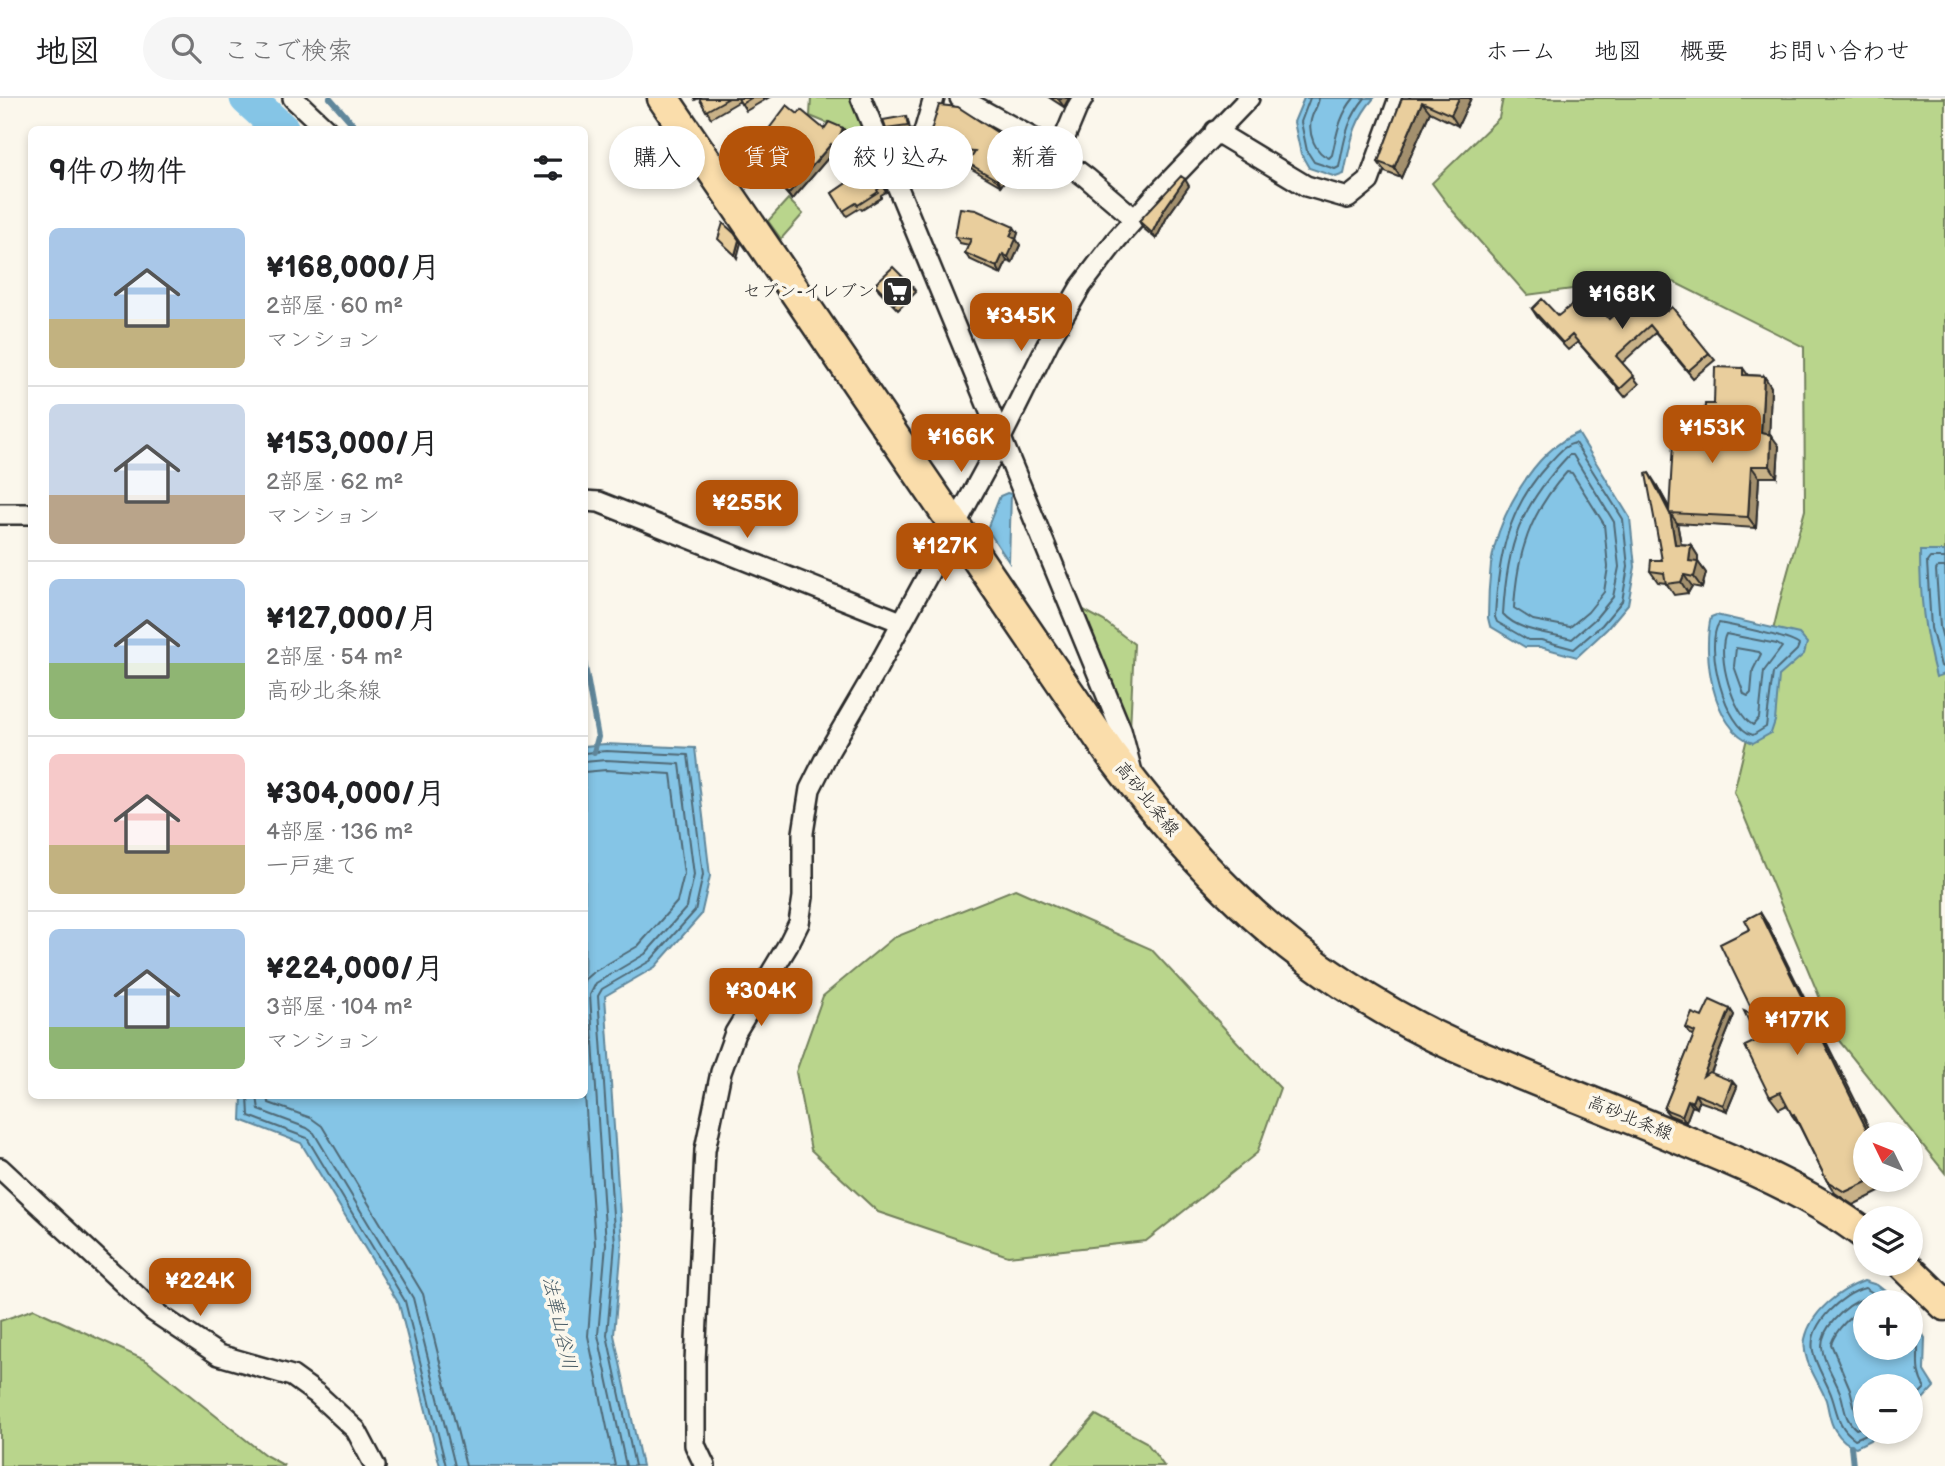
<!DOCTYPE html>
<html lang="ja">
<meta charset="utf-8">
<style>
:root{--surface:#fff;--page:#f6f6f6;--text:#202124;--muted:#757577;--line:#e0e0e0;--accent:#b45309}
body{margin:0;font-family:"Balsamiq Sans","Klee One",sans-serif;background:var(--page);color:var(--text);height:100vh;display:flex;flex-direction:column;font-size:26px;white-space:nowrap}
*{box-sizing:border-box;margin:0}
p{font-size:23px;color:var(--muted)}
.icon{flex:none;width:38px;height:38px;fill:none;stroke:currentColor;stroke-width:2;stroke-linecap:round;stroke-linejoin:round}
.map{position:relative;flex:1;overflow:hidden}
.side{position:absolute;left:28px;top:28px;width:560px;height:973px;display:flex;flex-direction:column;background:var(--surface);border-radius:10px;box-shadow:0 4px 10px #0003}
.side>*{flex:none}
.top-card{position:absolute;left:609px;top:28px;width:665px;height:63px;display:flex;gap:14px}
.needle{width:46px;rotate:313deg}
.controls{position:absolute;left:1853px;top:1024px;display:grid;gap:14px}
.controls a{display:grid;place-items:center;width:70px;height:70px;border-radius:50%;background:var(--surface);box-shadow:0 4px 10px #0003;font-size:35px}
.price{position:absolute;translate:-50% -60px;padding:0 16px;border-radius:14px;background:var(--accent);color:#fff;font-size:23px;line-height:46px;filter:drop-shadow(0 2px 4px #0008)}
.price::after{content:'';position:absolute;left:50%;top:42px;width:21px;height:16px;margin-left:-10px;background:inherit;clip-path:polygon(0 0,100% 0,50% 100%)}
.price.selected{background:#222;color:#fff}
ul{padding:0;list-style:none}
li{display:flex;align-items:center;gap:21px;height:175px;padding:0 21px}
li+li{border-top:2px solid var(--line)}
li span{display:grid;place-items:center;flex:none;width:196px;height:140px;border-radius:10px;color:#555}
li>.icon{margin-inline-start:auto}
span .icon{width:84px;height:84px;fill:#fffc;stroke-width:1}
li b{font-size:30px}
h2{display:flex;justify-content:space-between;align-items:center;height:84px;padding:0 21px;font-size:30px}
.tag{padding:0 24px;border-radius:32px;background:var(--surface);box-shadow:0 4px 10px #0003;font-size:24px;line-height:63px}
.tag.selected{background:var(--accent);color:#fff}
header{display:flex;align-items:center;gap:42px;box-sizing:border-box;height:98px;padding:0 35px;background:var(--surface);border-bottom:2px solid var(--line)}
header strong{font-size:33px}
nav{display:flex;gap:38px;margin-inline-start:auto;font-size:24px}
.search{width:490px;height:63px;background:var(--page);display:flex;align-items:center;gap:18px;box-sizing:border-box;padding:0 24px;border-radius:38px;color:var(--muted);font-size:26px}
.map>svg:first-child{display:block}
.green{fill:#b9d58c;stroke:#72805c;stroke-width:2}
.water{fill:#85c5e6;stroke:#61879b;stroke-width:2}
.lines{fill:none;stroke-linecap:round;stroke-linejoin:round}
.shore{stroke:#4f6976;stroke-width:2}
.stream{stroke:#61879b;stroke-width:6}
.river{stroke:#85c5e6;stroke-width:35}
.street-casing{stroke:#2b2b2b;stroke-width:24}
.primary-casing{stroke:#2b2b2b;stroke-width:35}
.street{stroke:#fbf7ec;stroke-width:19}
.primary{stroke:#faddab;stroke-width:30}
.wall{fill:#c8b187;stroke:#2b2b2b;stroke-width:2}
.shaded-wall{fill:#a3906e;stroke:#2b2b2b;stroke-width:2}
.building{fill:#e9ce9d;stroke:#2b2b2b;stroke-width:2}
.labels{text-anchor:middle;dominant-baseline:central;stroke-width:7;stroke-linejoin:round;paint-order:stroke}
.poi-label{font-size:18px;fill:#2b2b2b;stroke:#fbf7ec;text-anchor:end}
.street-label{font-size:18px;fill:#2b2b2b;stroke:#fbf7ec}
.water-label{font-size:19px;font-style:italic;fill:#465963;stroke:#fbf7ec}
</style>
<header>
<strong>地図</strong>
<div class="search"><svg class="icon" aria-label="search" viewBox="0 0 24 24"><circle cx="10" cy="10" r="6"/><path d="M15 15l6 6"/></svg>ここで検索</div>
<nav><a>ホーム</a><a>地図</a><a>概要</a><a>お問い合わせ</a></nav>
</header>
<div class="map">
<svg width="1945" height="1368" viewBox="0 0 1945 1368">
<rect width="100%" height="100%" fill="#fbf7ec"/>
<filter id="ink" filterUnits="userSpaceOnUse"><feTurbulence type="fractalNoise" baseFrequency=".0143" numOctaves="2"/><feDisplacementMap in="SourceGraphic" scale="14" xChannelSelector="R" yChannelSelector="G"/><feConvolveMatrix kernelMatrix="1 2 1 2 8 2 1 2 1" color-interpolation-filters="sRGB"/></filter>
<g filter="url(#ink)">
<path class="green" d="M811 0H853L868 39 866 41 810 18Z
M1503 0H1945V1075L1836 939 1734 694 1783 491 1805 412 1804 249 1664 179 1527 197 1452 112 1432 85 1499 20Z
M788 101 803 116 781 141 768 123Z
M1080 510 1104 523 1134 546 1130 632Z
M1015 791 1151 851 1280 990 1257 1055 1146 1143 1008 1158 878 1114 811 1052 796 974 823 898 893 840Z
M34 1211 147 1263 265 1357 285 1368H0V1223Z
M1096 1317 1146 1344 1164 1368H1050Z"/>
<path class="water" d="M1304 0H1374C1352 25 1351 45 1344 76L1336 79 1309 70 1301 56 1294 24Z
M1578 335 1630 420 1635 469 1628 506 1607 531 1577 559 1540 549H1525L1490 528 1488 520C1488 502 1489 484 1491 466 1498 419 1533 353 1578 335Z
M1007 395 1011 396 1009 464 987 431 1000 398Z
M1920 453H1945V576L1936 579C1924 533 1920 501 1920 453Z
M1716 517 1799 536 1807 545 1804 556 1779 578 1775 623 1771 635 1753 645C1712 631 1702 555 1711 519Z
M605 646 695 650 710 778 701 817 655 869 605 898 622 1146 614 1237 642 1368H440L399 1206 301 1045 241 1022 242 998H584L585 648Z
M1864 1183 1877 1187 1899 1204H1866V1250H1911V1217L1925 1240 1924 1273 1934 1289 1911 1314V1288H1866V1334H1886L1856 1349C1847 1347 1840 1340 1835 1332 1829 1323 1829 1312 1826 1302 1819 1283 1801 1262 1805 1241 1811 1213 1840 1192 1864 1183Z"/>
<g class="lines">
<path class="shore" d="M1310 0 1301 24 1307 53 1314 64 1335 71 1339 69C1345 41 1346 23 1365 0
M1319 0C1318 9 1313 13 1311 22 1308 36 1315 55 1329 60L1332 57C1337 36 1339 18 1354 0
M1575 345 1623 421 1628 469 1622 503 1602 527 1574 551 1541 542H1528L1497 524 1495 519C1498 458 1508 409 1550 364 1558 356 1564 347 1575 345Z
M1573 357 1614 424 1619 469 1613 499 1595 521 1572 541C1550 535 1519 534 1503 516 1507 445 1520 409 1569 357Z
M1567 374 1572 375 1604 426 1608 469 1604 494 1588 514 1570 529 1533 522 1514 510C1517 456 1530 414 1567 374Z
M1945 460H1930L1927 464 1931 530 1941 568 1945 570
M1945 469H1938L1936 472 1940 529 1945 549
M1719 525C1734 528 1791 539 1799 547L1797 552 1773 575 1766 629 1753 637C1725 631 1704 547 1719 525Z
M1726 536 1777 546 1782 549 1764 573 1759 620 1753 627C1733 617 1716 556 1726 536Z
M1736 550 1759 554 1761 556 1753 572 1751 595 1748 598 1744 596 1734 568Z
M584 655 606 653 688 657 703 777 695 813 650 863 602 891 598 898 615 1146 607 1237 635 1368
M584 664 606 662 680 666 694 777 687 809 645 856 596 885 590 897 606 1146 598 1237 626 1368
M584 674 606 672 671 676 684 776 677 804 638 848 592 875 584 882
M584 982 595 1146 588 1238 615 1368
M248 998 249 1018 307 1040 405 1203 446 1368
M257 998 259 1012 307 1030 314 1035 413 1200 455 1368
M268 998 269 1005 311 1020 322 1028 423 1196 466 1368
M1866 1211C1851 1215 1836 1232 1831 1246L1850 1291 1856 1315 1859 1318 1866 1315
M1911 1231C1926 1253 1910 1266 1925 1290L1911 1304
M1866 1327 1856 1331C1844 1321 1845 1310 1841 1297 1831 1268 1808 1250 1834 1222 1843 1212 1852 1204 1865 1200L1873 1204
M1871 1334 1855 1341C1838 1329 1838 1317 1832 1299 1827 1284 1816 1269 1813 1253 1808 1226 1842 1196 1865 1190L1888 1204"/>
<path class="stream" d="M330 0 358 32
M584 563 598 639 594 654
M1851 1348 1853 1368"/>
<path class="river" d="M247 0 282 32"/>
<defs>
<path id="street" d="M293 0 327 32
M861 0 1121 632 1132 674
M960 0 1038 43 1087 80 1135 121
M1215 33 1306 88 1348 100 1369 83 1399 0
M881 48 922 41 934 0
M1057 58 1077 10 1083 0
M584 403 599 404 901 524
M0 416H32
M0 1070 153 1213 219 1257 292 1278 317 1296 356 1332 375 1368
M705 1368 695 1347V1264L705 1052 721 974 735 935 788 847 799 825 803 799V735L810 691 829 653 874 576 985 372 1050 241 1081 188 1117 141 1156 97 1249 0"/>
<path id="primary" d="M663 0 1110 655C1150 708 1193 761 1242 806 1302 863 1382 915 1457 949 1530 981 1605 1009 1678 1040 1742 1066 1810 1094 1866 1137
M1903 1166 1945 1207"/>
</defs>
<use href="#street" class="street-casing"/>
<use href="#primary" class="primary-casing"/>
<use href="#street" class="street"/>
<use href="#primary" class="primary"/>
</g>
<path class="wall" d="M694 0H768L746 13 740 3 711 20 699 0 695 2Z
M1050 0H1069L1064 9Z
M1402 0H1471L1458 28 1430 14 1401 80 1385 74 1378 64Z
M798 16 824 31 847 35 842 46 859 62H873L886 94 881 97V100L862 112 860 110 847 118 832 95 851 82 834 53 792 102 756 60 775 40 768 32Z
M908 22 910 31 888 34 886 31Z
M926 49 1023 54 1001 88 972 71 968 65 972 59 931 55Z
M914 55 917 72 907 79 905 76Z
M1044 63 1037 76 1024 69 1022 66Z
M1189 88 1167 119 1156 141 1143 130 1139 123Z
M1018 135 1016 141 1020 147 1012 165 1007 163 1001 176 969 161 965 155 969 147 960 145 955 139Z
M875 186 912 188 916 194 898 212 879 192Z
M1532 211 1558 218 1609 221 1667 213 1709 255 1715 262 1693 280 1655 235 1622 265 1639 286 1625 299 1578 244 1568 252 1537 219Z
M1743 270 1748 277 1764 278 1771 289 1769 337 1779 348 1777 379H1759L1756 430 1677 425 1681 446 1691 447 1698 458V464L1706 475 1702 490 1692 488 1688 495 1674 497 1666 485 1658 484 1650 473 1662 462 1656 386 1670 411 1714 306Z
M1768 827 1866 1036V1082H1885L1889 1089 1853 1107 1835 1095 1827 1083 1800 1029 1792 1017 1787 1007 1779 1011 1770 999 1755 918Z
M1730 911 1734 917 1711 975 1737 989 1727 1013 1699 1003 1697 1010 1692 1008 1686 1024 1669 1017 1664 1011 1694 937 1690 936 1686 930 1702 919Z"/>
<path class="shaded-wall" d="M1060 0H1069L1064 9 1059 2Z
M1459 0H1471L1458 28 1451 17Z
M1422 4 1430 14 1401 80 1394 70Z
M843 30 847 35 842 47 838 42Z
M831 46 835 52 792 102 788 96Z
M1018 48 1023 54 1001 88 997 82Z
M912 52 914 55 917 72 915 69Z
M869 56 873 62 886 94 882 88Z
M1042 60 1044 63 1037 76 1035 73Z
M1185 81 1189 88 1167 119 1156 141 1152 135 1163 113Z
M1014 129 1018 135 1016 141 1020 147 1012 165 1008 159 1010 138Z
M739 142 741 145 737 160 735 157Z
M1003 156 1007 163 1001 176 997 169Z
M1764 278 1771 289 1769 346 1761 335Z
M1771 337 1779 348 1777 379 1770 368Z
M1751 368 1759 379 1756 430 1748 419Z
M1649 375 1656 386 1672 415 1669 414Z
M1670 415 1677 425 1683 457 1675 446Z
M1691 447 1698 458V466V464L1706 475 1702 490 1694 479 1689 463Z
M1684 477 1692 488 1688 495 1681 484Z
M1760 814 1768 827 1872 1036H1869Z
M1730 911 1734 917 1707 984 1703 978Z
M1732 983 1737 989 1727 1013 1723 1007Z
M1695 996 1699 1003 1697 1010 1692 1004Z
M1688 1002 1692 1008 1686 1024 1682 1018Z"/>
<path class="building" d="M699 0H729L706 13Z
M738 0H751L741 6Z
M1402 0H1459L1451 17 1422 4 1394 70 1378 64Z
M787 7 798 16 801 12 824 31 829 24 843 30 838 42 859 62 869 56 882 88 877 92 878 94 858 107 856 105 843 113 832 95 851 82 831 46 788 96 756 60 776 38 768 32Z
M939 7 958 9 1018 48 997 82 968 65 975 54 926 49Z
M906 18 908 28 886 31 883 22Z
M912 52 915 69 905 76 896 54Z
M1029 53 1042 60 1035 73 1022 66Z
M1181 78 1185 81 1163 113 1152 135 1139 123Z
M960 110 976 112 1014 129 1010 138 1016 141 1008 159 1003 156 997 169 965 155 971 141 955 139Z
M723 125 734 135 739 142 735 157 718 141Z
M893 169 912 188 894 206 875 186Z
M1646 188 1667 213 1672 209 1709 255 1688 273 1650 227 1616 258 1634 278 1620 291 1572 237 1563 245 1532 211 1542 201 1558 218 1588 194 1609 221Z
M1715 269 1743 270V277L1764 278 1761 335 1771 337 1770 368H1751L1748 419 1670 415 1675 446 1691 447 1689 463 1698 464 1694 479 1684 477 1681 484 1666 486 1664 475 1650 473 1651 462H1662L1646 376 1649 375 1669 414 1674 328H1704L1705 306H1714Z
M1760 814 1869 1036H1866V1082H1871L1845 1094 1827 1083 1794 1016 1792 1017 1780 994 1770 999 1745 948 1758 942 1744 913 1755 918 1720 846 1750 831 1745 822Z
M1710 902 1730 911 1703 978 1709 974 1732 983 1723 1007 1695 996 1692 1004 1688 1002 1682 1018 1664 1011 1695 934 1686 930 1692 915 1702 919Z"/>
</g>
<defs>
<symbol id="supermarket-square" viewBox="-11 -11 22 22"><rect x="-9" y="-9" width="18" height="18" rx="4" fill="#2b2b2b" stroke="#fbf7ec"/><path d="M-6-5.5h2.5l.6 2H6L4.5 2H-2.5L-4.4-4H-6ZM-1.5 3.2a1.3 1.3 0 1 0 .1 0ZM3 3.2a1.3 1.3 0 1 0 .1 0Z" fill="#fff"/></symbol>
</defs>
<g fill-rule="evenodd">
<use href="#supermarket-square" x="880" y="176" width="35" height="35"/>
</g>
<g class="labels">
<g class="poi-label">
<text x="875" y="193">セブン-イレブン</text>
</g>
<g class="street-label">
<text transform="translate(1147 701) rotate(51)">高砂北条線</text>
<text transform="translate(1630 1020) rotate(22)">高砂北条線</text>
</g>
<g class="water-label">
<text transform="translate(559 1225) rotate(77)">法華山谷川</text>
</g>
</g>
</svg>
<div class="controls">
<a><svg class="needle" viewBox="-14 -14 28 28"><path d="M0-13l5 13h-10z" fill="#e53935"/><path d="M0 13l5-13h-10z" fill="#757577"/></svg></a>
<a><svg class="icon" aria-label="layers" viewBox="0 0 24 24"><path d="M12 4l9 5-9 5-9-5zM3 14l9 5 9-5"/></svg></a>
<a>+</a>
<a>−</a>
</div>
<b class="price selected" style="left:1622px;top:233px">¥168K</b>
<b class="price" style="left:1021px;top:255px">¥345K</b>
<b class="price" style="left:1712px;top:367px">¥153K</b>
<b class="price" style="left:961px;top:376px">¥166K</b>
<b class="price" style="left:747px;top:442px">¥255K</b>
<b class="price" style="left:945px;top:485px">¥127K</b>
<b class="price" style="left:761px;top:930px">¥304K</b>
<b class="price" style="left:1797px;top:959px">¥177K</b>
<b class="price" style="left:200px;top:1220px">¥224K</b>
<div class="top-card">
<a class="tag">購入</a>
<a class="tag selected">賃貸</a>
<a class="tag">絞り込み</a>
<a class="tag">新着</a>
</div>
<section class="side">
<h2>9件の物件<svg class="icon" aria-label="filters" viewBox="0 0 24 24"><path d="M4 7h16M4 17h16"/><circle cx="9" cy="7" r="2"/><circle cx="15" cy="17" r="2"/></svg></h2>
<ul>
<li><span style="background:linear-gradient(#a9c7e8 65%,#c2b280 0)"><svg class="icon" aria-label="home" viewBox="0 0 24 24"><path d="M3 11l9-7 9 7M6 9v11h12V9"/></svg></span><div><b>¥168,000/月</b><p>2部屋 · 60 m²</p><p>マンション</p></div></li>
<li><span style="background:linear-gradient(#c9d6e8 65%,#b9a48a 0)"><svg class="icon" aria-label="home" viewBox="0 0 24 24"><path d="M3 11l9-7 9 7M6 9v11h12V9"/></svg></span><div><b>¥153,000/月</b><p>2部屋 · 62 m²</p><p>マンション</p></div></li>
<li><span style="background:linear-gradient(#a9c7e8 60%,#8fb573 0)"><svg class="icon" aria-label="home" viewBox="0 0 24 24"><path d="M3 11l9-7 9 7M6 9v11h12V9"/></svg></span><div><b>¥127,000/月</b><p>2部屋 · 54 m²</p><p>高砂北条線</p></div></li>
<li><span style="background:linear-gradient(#f6c9c9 65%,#c2b280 0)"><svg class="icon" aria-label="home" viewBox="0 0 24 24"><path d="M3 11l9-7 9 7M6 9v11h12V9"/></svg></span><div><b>¥304,000/月</b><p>4部屋 · 136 m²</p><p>一戸建て</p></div></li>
<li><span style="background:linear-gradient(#a9c7e8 70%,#8fb573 0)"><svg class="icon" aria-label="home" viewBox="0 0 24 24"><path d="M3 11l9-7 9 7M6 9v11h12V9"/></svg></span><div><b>¥224,000/月</b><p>3部屋 · 104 m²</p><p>マンション</p></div></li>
</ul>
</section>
</div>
